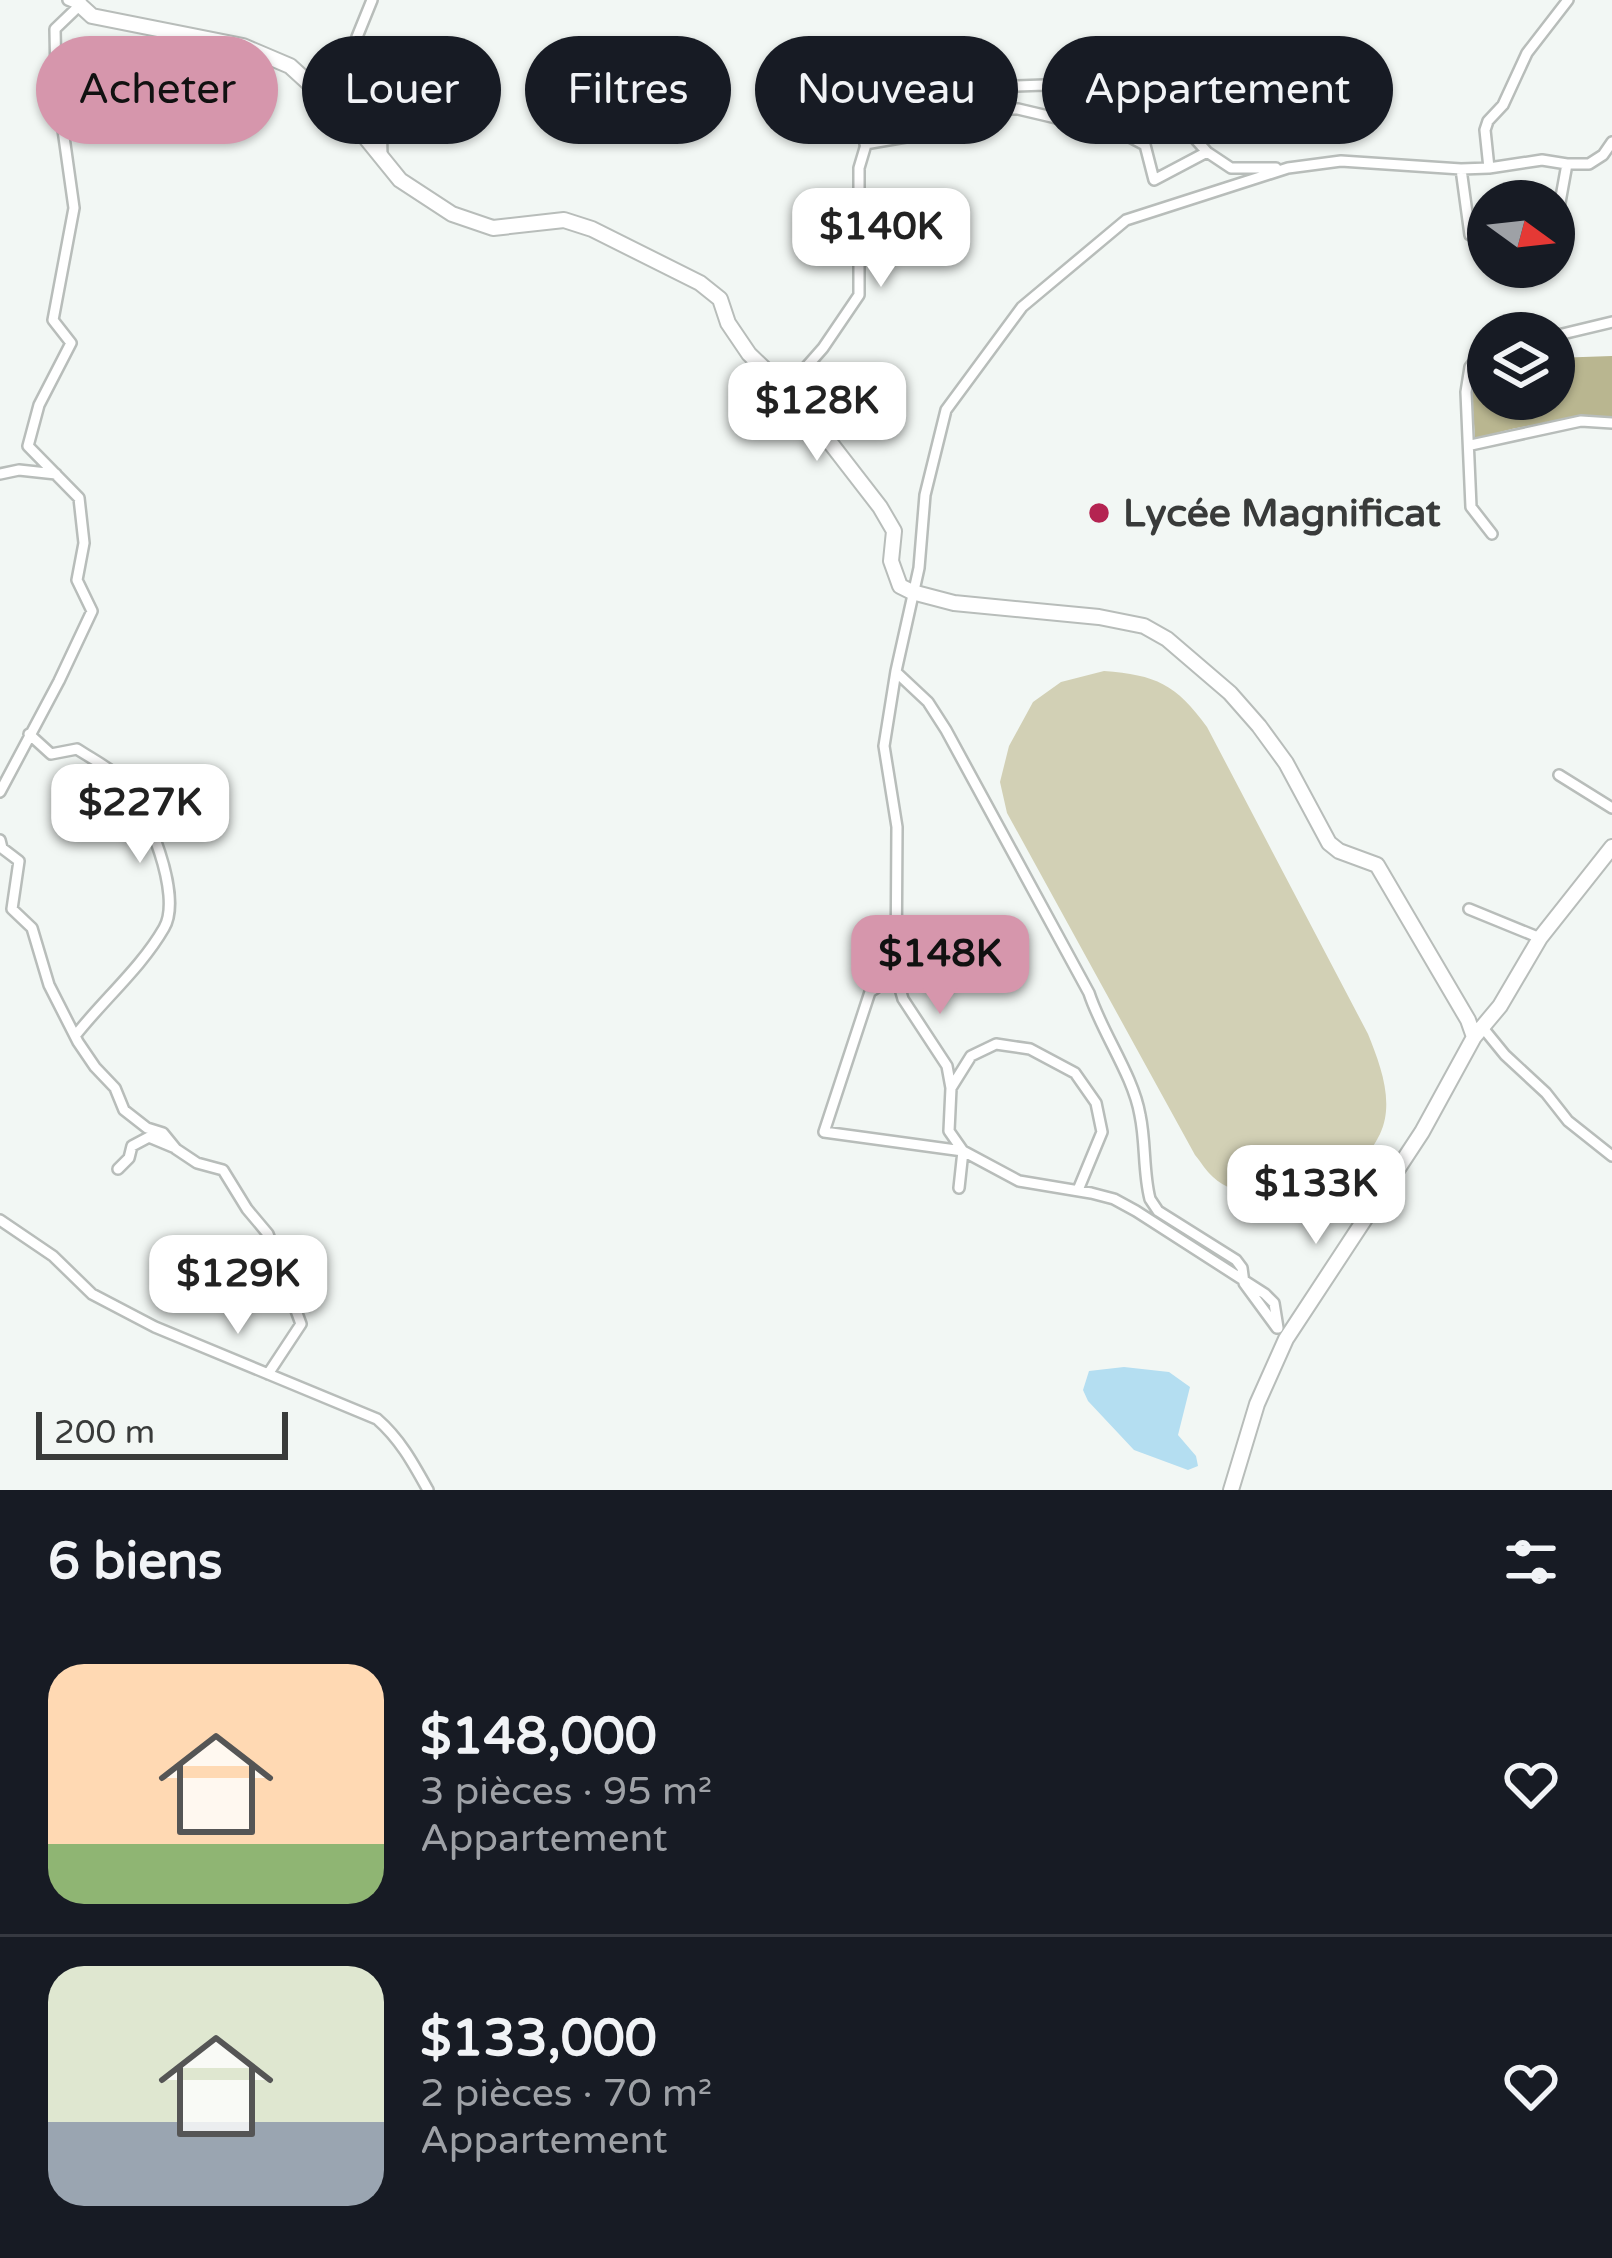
<!DOCTYPE html>
<html lang="fr">
<meta charset="utf-8">
<style>
:root{--surface:#171b24;--page:#20242c;--text:#f1f3f6;--muted:#9ea1a6;--line:#363941;--accent:#d696ac}
body{margin:0;font-family:"Varela Round",sans-serif;background:var(--page);color:var(--text);height:100vh;display:flex;flex-direction:column;font-size:45px;white-space:nowrap}
*{box-sizing:border-box;margin:0}
p{font-size:39px;color:var(--muted)}
.icon{flex:none;width:66px;height:66px;fill:none;stroke:currentColor;stroke-width:2;stroke-linecap:round;stroke-linejoin:round}
.map{position:relative;height:1490px;overflow:hidden}
.details{display:flex;flex-direction:column;background:var(--surface);flex:1}
.details>*{flex:none}
.hud{position:absolute;left:36px;top:36px;width:1542px;height:108px;display:flex;gap:24px}
.needle{width:78px;rotate:105deg}
.tools{position:absolute;left:1467px;top:180px;display:grid;gap:24px}
.tools a{display:grid;place-items:center;width:108px;height:108px;border-radius:50%;background:var(--surface);box-shadow:0 3px 9px #0004;font-size:60px}
.scale{position:absolute;left:36px;bottom:30px;width:252px;box-sizing:border-box;padding-left:12px;border:6px solid #393b3a;border-top:0;font-size:33px;line-height:42px;white-space:nowrap;color:#393b3a;-webkit-text-stroke:9px #f2f7f4;paint-order:stroke}
.price{position:absolute;translate:-50% -102px;padding:0 27px;border-radius:24px;background:#fff;color:#222;font-size:39px;line-height:78px;filter:drop-shadow(0 3px 6px #0008)}
.price::after{content:'';position:absolute;left:50%;top:72px;width:36px;height:27px;margin-left:-18px;background:inherit;clip-path:polygon(0 0,100% 0,50% 100%)}
.price.current{background:var(--accent);color:#111}
ul{padding:0;list-style:none}
li{display:flex;align-items:center;gap:36px;height:300px;padding:0 48px}
li+li{border-top:3px solid var(--line)}
li span{display:grid;place-items:center;flex:none;width:336px;height:240px;border-radius:36px;color:#555}
li>.icon{margin-inline-start:auto}
span .icon{width:144px;height:144px;fill:#fffc;stroke-width:1}
li b{font-size:51px}
h2{display:flex;justify-content:space-between;align-items:center;height:144px;padding:0 48px;font-size:51px}
.pill{padding:0 42px;border-radius:54px;background:var(--surface);box-shadow:0 3px 9px #0004;font-size:42px;line-height:108px}
.pill.current{background:var(--accent);color:#111}
.map>svg:first-child{display:block}
.green{fill:#d2d0b5}
.forest{fill:#b9b690}
.water{fill:#b4def1}
.lines{fill:none;stroke-linecap:round;stroke-linejoin:round}
.street-casing{stroke:#b8bdba;stroke-width:14}
.secondary-casing{stroke:#b8bdba;stroke-width:18}
.street{stroke:#fff;stroke-width:9}
.secondary{stroke:#fff;stroke-width:14}
.poi-dot{fill:#b42451;stroke:#f2f7f4;stroke-width:4.5}
.labels{text-anchor:middle;dominant-baseline:central;stroke-width:9;stroke-linejoin:round;paint-order:stroke}
.poi-label{font-size:39px;font-weight:bold;fill:#393b3a;stroke:#f2f7f4;text-anchor:start}
</style>
<div class="map">
<svg width="1612" height="1490" viewBox="0 0 1612 1490">
<rect width="100%" height="100%" fill="#f2f7f4"/>
<path class="green" d="M1104 671C1156 675 1176 684 1207 727L1368 1034C1380 1064 1395 1102 1380 1134 1357 1181 1306 1207 1255 1196 1241 1192 1224 1188 1213 1177 1206 1171 1201 1162 1195 1155L1007 813 1000 782 1009 746 1033 702 1061 682Z"/>
<path class="forest" d="M1488 356V399H1554V358L1612 356V417C1566 421 1518 423 1475 440 1474 409 1466 380 1488 356Z"/>
<path class="water" d="M1124 1367 1169 1372 1190 1387 1178 1435 1196 1456 1198 1466 1188 1470 1134 1450 1088 1401 1083 1390 1089 1371Z"/>
<g class="lines">
<defs>
<path id="street" d="M372 0 357 37 367 77 381 111 382 157
M865 144 941 131 993 109H1018L1124 134 1145 145 1154 180 1207 152
M1489 168 1485 130 1488 121 1503 105 1527 53 1568 0
M1461 169 1470 235
M1557 219 1567 164
M1554 336 1612 322
M1488 344 1470 367 1466 392 1471 507 1492 534
M786 390 823 348 859 295V168L888 71 904 54 943 66 993 87 1045 85 1131 98 1181 123 1207 152 1231 168H1276
M1471 445 1581 421 1612 423
M0 474 19 470 56 474
M896 672 928 702 946 730 1089 993C1102 1033 1133 1075 1140 1115 1146 1143 1143 1172 1150 1199L1158 1211 1236 1260 1242 1268 1244 1283
M29 734 51 754 77 749C92 759 111 768 123 781 147 807 183 896 164 928 141 968 103 1000 75 1036
M1559 775 1612 808
M0 792 59 681 92 611 77 580 84 543 79 498 28 446 39 405 71 343 53 320 74 208 56 80 55 29 80 5 68 0
M0 840 2 848 19 861 12 909 32 928 49 985 78 1042 95 1067 115 1088 124 1110 147 1128 163 1133 176 1149 197 1163 223 1170 247 1209 268 1234 301 1324 268 1374
M1469 909 1540 938
M896 975 870 992 824 1132 963 1151 959 1188
M1483 1028 1505 1055 1546 1093 1568 1121 1612 1156
M951 1088 971 1056 996 1044 1030 1049 1075 1073 1096 1103 1102 1132 1078 1190
M118 1169 129 1158 132 1146 149 1137 173 1147
M0 1220 53 1256 92 1294 155 1327 377 1419C400 1439 413 1463 428 1490
M1244 1283 1277 1328
M1278 1328 1274 1303 1265 1294 1136 1211 1114 1199 1091 1193 1019 1181 963 1151 949 1131 951 1088 947 1066 903 999 896 975 897 827 884 746 896 671 919 568 925 495 946 410 1022 307 1126 220 1288 168 1341 161 1461 169 1489 168 1542 160 1567 164H1589L1603 155 1612 142"/>
<path id="secondary" d="M78 0 80 5 92 16 243 46 290 66 357 127 400 180 452 214 493 228 564 220 592 229 700 283 720 299 728 323 749 354 798 401 880 507 894 531 891 561 900 586 912 592 954 603 1099 617 1144 626 1167 639 1230 693 1259 726 1286 763 1329 843 1339 851 1377 865 1468 1020 1474 1037
M1231 1490 1257 1404 1286 1339 1422 1132 1474 1037 1500 1006 1540 938 1612 847"/>
</defs>
<use href="#street" class="street-casing"/>
<use href="#secondary" class="secondary-casing"/>
<use href="#street" class="street"/>
<use href="#secondary" class="secondary"/>
</g>
<circle class="poi-dot" cx="1099" cy="513" r="12"/>
<g class="labels">
<g class="poi-label">
<text x="1123" y="513">Lycée Magnificat</text>
</g>
</g>
</svg>
<div class="tools">
<a><svg class="needle" viewBox="-14 -14 28 28"><path d="M0-13l5 13h-10z" fill="#e53935"/><path d="M0 13l5-13h-10z" fill="#9ea1a6"/></svg></a>
<a><svg class="icon" aria-label="layers" viewBox="0 0 24 24"><path d="M12 4l9 5-9 5-9-5zM3 14l9 5 9-5"/></svg></a>
</div>
<div class="scale">200 m</div>
<b class="price" style="left:881px;top:290px">$140K</b>
<b class="price" style="left:817px;top:464px">$128K</b>
<b class="price" style="left:140px;top:866px">$227K</b>
<b class="price current" style="left:940px;top:1017px">$148K</b>
<b class="price" style="left:1316px;top:1247px">$133K</b>
<b class="price" style="left:238px;top:1337px">$129K</b>
<div class="hud">
<a class="pill current">Acheter</a>
<a class="pill">Louer</a>
<a class="pill">Filtres</a>
<a class="pill">Nouveau</a>
<a class="pill">Appartement</a>
</div>
</div>
<section class="details">
<h2>6 biens<svg class="icon" aria-label="filters" viewBox="0 0 24 24"><path d="M4 7h16M4 17h16"/><circle cx="9" cy="7" r="2"/><circle cx="15" cy="17" r="2"/></svg></h2>
<ul>
<li><span style="background:linear-gradient(#ffd9b3 75%,#8fb573 0)"><svg class="icon" aria-label="home" viewBox="0 0 24 24"><path d="M3 11l9-7 9 7M6 9v11h12V9"/></svg></span><div><b>$148,000</b><p>3 pièces · 95 m²</p><p>Appartement</p></div><svg class="icon" aria-label="heart" viewBox="0 0 24 24"><path d="M12 20l-8-8c-3-5 5-10 8-4 3-6 11-1 8 4z"/></svg></li>
<li><span style="background:linear-gradient(#dfe7d0 65%,#9aa5b1 0)"><svg class="icon" aria-label="home" viewBox="0 0 24 24"><path d="M3 11l9-7 9 7M6 9v11h12V9"/></svg></span><div><b>$133,000</b><p>2 pièces · 70 m²</p><p>Appartement</p></div><svg class="icon" aria-label="heart" viewBox="0 0 24 24"><path d="M12 20l-8-8c-3-5 5-10 8-4 3-6 11-1 8 4z"/></svg></li>
</ul>
</section>
